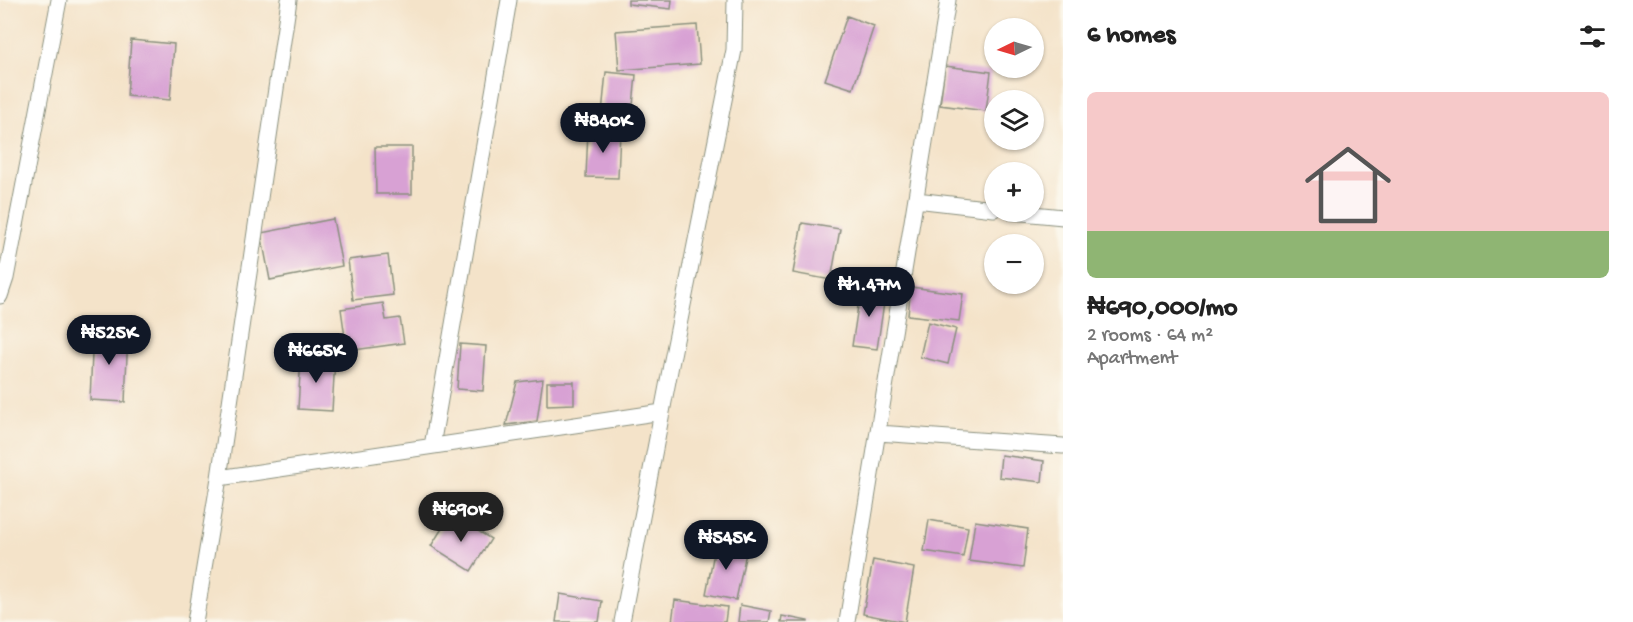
<!DOCTYPE html>
<meta charset="utf-8">
<style>
:root{--surface:#fff;--page:#f2f2f2;--text:#222;--muted:#767676;--line:#e0e0e0;--accent:#111827}
body{margin:0;font-family:"Gochi Hand",sans-serif;background:var(--page);color:var(--text);height:100vh;display:flex;flex-direction:column;font-size:22px;white-space:nowrap}
*{box-sizing:border-box;margin:0}
p{font-size:20px;color:var(--muted)}
.icon{flex:none;width:33px;height:33px;fill:none;stroke:currentColor;stroke-width:2;stroke-linecap:round;stroke-linejoin:round}
.map{position:relative;flex:1;overflow:hidden}
.panel{display:flex;flex-direction:column;background:var(--surface);width:570px}
.panel>*{flex:none}
.needle{width:39px;rotate:265deg}
.buttons{position:absolute;left:984px;top:18px;display:grid;gap:12px}
.buttons a{display:grid;place-items:center;width:60px;height:60px;border-radius:50%;background:var(--surface);box-shadow:0 2px 4px #0004;font-size:30px}
.price{position:absolute;translate:-50% -51px;padding:0 14px;border-radius:21px;background:var(--accent);color:#fff;font-size:20px;line-height:39px;filter:drop-shadow(0 2px 3px #0008)}
.price::after{content:'';position:absolute;left:50%;top:36px;width:18px;height:14px;margin-left:-9px;background:inherit;clip-path:polygon(0 0,100% 0,50% 100%)}
.price.current{background:#222;color:#fff}
ul{padding:0;list-style:none}
li{display:grid;align-content:center;gap:12px;height:318px;padding:0 24px}
li+li{border-top:2px solid var(--line)}
li span{display:grid;place-items:center;height:186px;border-radius:9px;color:#555}
li>.icon{margin-inline-start:auto}
span .icon{width:108px;height:108px;fill:#fffc;stroke-width:1}
li b{font-size:26px}
h2{display:flex;justify-content:space-between;align-items:center;height:72px;padding:0 24px;font-size:26px}
main{display:flex;flex:1;min-height:0}
.map>svg:first-child{display:block}
.building{fill:#d8a1d4}
.lines{fill:none;stroke-linecap:round;stroke-linejoin:round}
.minor-casing{stroke:#8a907e;stroke-width:17}
.minor{stroke:#fff;stroke-width:15}
</style>
<main>
<div class="map">
<svg width="1063" height="622" viewBox="0 0 1063 622">
<rect width="100%" height="100%" fill="#fbf7ec"/>
<filter id="ink" filterUnits="userSpaceOnUse"><feTurbulence type="fractalNoise" baseFrequency=".0167" numOctaves="2"/><feDisplacementMap in="SourceGraphic" scale="12" xChannelSelector="R" yChannelSelector="G"/><feConvolveMatrix kernelMatrix="1 2 1 2 8 2 1 2 1" color-interpolation-filters="sRGB"/></filter>
<filter id="wash" filterUnits="userSpaceOnUse"><feTurbulence type="fractalNoise" baseFrequency=".008" numOctaves="4" result="noise"/><feDisplacementMap in="SourceGraphic" scale="24" xChannelSelector="R" yChannelSelector="G"/><feGaussianBlur stdDeviation="1.35" result="paint"/><feColorMatrix in="noise" values="0 0 0 0 0 0 0 0 0 0 0 0 0 0 0 0 0 1.4 0 .05"/><feComposite in="paint" operator="in"/></filter>
<g filter="url(#wash)">
<rect width="100%" height="100%" fill="#f4e3c9"/>
<g id="blocks">
<path class="building" d="M628 0H672L671 9 628 4Z
M847 16 874 26 853 89 825 80Z
M697 25 700 64 619 70 616 31Z
M131 40 174 44 170 100 127 96Z
M945 66 991 72 986 111 940 105Z
M606 72 636 75 632 116 602 113Z
M588 130 620 131 618 178 586 177Z
M375 147H412V194H376Z
M333 219 342 266 270 280 261 233Z
M802 223 840 229 831 280 793 273Z
M388 255 393 295 353 300 348 260Z
M861 286 886 290 877 349 852 346Z
M911 287 963 294 959 321 908 315Z
M383 303 386 320 400 318 404 343 347 351 341 309Z
M928 322 956 329 948 364 920 357Z
M93 331 128 332 125 402 90 400Z
M460 344 486 346 483 391 457 389Z
M301 356 335 359 332 411 298 409Z
M543 379 537 421 506 425 517 382Z
M547 382H574V404L547 405Z
M1001 455 1044 461 1042 482 999 477Z
M451 514 491 539 471 571 431 546Z
M929 520 968 527 963 557 924 551Z
M975 521 1028 529 1023 568 969 561Z
M716 542 747 548 736 600 706 594Z
M873 560 914 568 905 622 863 614Z
M560 594 602 601 599 622H556Z
M675 600 727 607 725 622H672Z
M740 605 771 611 769 622H738Z
M782 616 808 621V622H781Z"/>
</g>
</g>
<g filter="url(#ink)">
<use href="#blocks" fill-opacity="0" stroke="#8a907e" stroke-width="1.5"/>
<g class="lines">
<defs>
<path id="minor" d="M916 200 994 209
M1012 212 1063 217
M0 296 6 278 59 0
M878 433 1063 446
M432 446 509 0
M219 478 662 412
M195 622 219 478 289 0
M622 622 671 365 734 50 735 0
M847 622 948 0"/>
</defs>
<use href="#minor" class="minor-casing"/>
<use href="#minor" class="minor"/>
</g>
</g>
</svg>
<div class="buttons">
<a><svg class="needle" viewBox="-14 -14 28 28"><path d="M0-13l5 13h-10z" fill="#e53935"/><path d="M0 13l5-13h-10z" fill="#767676"/></svg></a>
<a><svg class="icon" aria-label="layers" viewBox="0 0 24 24"><path d="M12 4l9 5-9 5-9-5zM3 14l9 5 9-5"/></svg></a>
<a>+</a>
<a>−</a>
</div>
<b class="price" style="left:603px;top:154px">₦840K</b>
<b class="price" style="left:869px;top:318px">₦1.47M</b>
<b class="price" style="left:109px;top:366px">₦525K</b>
<b class="price" style="left:316px;top:384px">₦665K</b>
<b class="price current" style="left:461px;top:543px">₦690K</b>
<b class="price" style="left:726px;top:571px">₦545K</b>
</div>
<section class="panel">
<h2>6 homes<svg class="icon" aria-label="filters" viewBox="0 0 24 24"><path d="M4 7h16M4 17h16"/><circle cx="9" cy="7" r="2"/><circle cx="15" cy="17" r="2"/></svg></h2>
<ul>
<li><span style="background:linear-gradient(#f6c9c9 75%,#8fb573 0)"><svg class="icon" aria-label="home" viewBox="0 0 24 24"><path d="M3 11l9-7 9 7M6 9v11h12V9"/></svg></span><div><b>₦690,000/mo</b><p>2 rooms · 64 m²</p><p>Apartment</p></div></li>
</ul>
</section>
</main>
